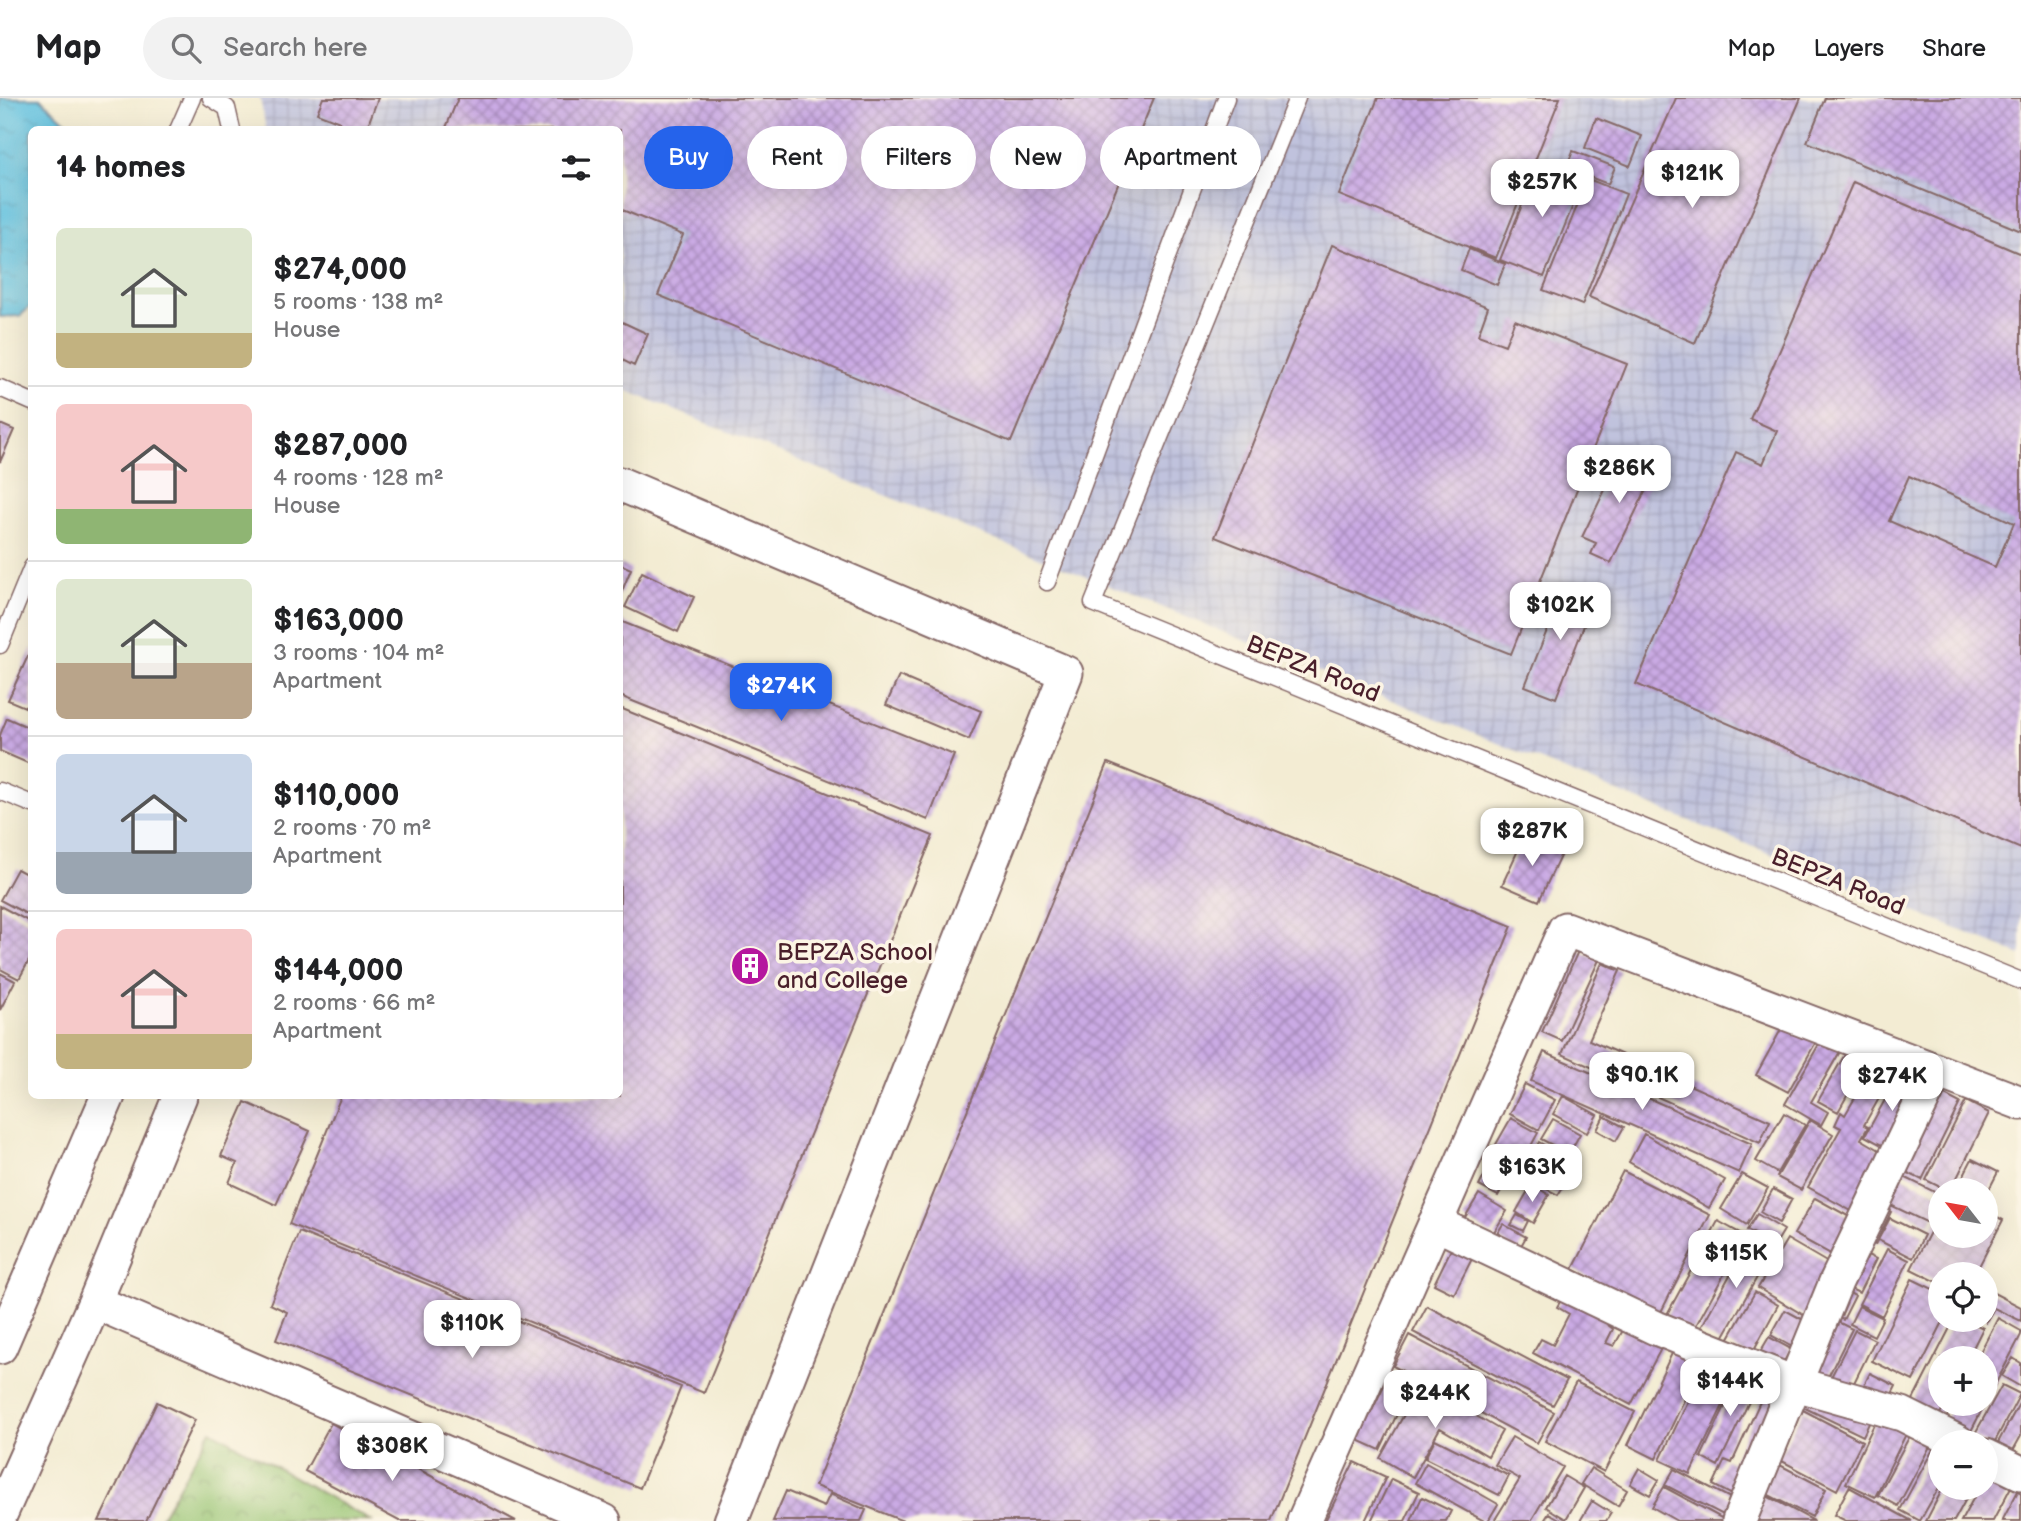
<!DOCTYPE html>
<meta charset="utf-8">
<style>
:root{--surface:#fff;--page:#f2f2f2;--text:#202124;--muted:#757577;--line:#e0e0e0;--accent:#2563eb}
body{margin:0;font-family:"Balsamiq Sans",sans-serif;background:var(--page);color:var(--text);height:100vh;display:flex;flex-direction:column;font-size:26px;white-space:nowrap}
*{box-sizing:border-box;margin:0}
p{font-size:23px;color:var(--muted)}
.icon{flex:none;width:38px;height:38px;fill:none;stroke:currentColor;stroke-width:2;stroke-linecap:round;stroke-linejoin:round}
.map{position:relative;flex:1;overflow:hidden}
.sheet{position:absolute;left:28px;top:28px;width:595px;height:973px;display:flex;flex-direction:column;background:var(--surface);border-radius:10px;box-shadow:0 7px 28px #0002}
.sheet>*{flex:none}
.hud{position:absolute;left:644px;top:28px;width:665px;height:63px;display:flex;gap:14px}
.needle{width:46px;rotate:301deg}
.tools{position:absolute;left:1928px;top:1080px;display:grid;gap:14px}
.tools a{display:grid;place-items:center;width:70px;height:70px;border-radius:50%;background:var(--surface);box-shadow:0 7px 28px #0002;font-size:35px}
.price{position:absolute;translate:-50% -60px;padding:0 16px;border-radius:14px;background:#fff;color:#222;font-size:23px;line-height:46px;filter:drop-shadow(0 2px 4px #0008)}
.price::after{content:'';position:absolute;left:50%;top:42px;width:21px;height:16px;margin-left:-10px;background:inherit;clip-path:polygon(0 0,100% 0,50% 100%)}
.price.on{background:var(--accent);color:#fff}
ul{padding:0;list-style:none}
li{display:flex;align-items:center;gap:21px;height:175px;padding:0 28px}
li+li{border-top:2px solid var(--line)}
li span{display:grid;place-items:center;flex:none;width:196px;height:140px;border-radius:10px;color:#555}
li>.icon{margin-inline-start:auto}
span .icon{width:84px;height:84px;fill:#fffc;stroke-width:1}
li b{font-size:30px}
h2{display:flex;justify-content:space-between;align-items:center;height:84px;padding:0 28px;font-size:30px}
.chip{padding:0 24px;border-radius:32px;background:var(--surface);box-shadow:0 7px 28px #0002;font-size:24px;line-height:63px}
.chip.on{background:var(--accent);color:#fff}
header{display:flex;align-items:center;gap:42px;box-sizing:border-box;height:98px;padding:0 35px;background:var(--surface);border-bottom:2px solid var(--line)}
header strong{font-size:33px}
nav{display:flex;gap:38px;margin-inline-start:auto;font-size:24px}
.search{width:490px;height:63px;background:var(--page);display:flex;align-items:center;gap:18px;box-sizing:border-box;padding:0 24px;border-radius:38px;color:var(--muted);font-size:26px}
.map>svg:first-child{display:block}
.industrial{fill:url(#industrial-grid)}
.park{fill:url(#park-crowns);stroke:#70724e;stroke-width:2}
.water{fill:url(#water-ripples);stroke:#567086;stroke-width:2}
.building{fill:url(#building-cross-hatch);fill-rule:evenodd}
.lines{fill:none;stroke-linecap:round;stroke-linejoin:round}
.lane-casing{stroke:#856766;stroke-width:19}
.street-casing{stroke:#856766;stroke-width:37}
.lane{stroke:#fff;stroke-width:16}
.street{stroke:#fff;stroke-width:33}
.labels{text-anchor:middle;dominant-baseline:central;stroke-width:7;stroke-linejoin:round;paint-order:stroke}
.street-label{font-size:24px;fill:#4a1f2b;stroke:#fcf5e5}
.poi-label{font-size:24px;fill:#4a1f2b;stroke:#fcf5e5;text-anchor:start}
</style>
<header>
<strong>Map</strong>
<div class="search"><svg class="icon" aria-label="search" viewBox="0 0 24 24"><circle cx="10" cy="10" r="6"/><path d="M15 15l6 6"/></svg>Search here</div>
<nav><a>Map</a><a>Layers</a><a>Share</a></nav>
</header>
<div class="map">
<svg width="2021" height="1423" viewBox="0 0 2021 1423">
<defs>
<pattern id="industrial-grid" width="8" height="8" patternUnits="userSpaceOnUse" patternTransform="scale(1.75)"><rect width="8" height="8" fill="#c0c2dd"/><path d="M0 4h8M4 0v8" fill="none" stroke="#a6a6be"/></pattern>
<pattern id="park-crowns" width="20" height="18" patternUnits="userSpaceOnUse" patternTransform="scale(1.75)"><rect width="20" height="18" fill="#97c472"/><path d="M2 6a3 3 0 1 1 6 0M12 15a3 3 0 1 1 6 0" fill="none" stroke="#7d9f5e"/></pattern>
<pattern id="water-ripples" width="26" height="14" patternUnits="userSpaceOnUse" patternTransform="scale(1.75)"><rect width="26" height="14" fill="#61c1e0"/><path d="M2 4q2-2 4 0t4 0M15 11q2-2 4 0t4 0" fill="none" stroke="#56a5c0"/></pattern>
<pattern id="building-cross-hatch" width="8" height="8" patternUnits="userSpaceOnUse" patternTransform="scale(1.75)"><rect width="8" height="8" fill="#caaae4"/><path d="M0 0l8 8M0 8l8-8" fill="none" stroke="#a68ab9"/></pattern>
</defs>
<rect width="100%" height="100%" fill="#fcf5e5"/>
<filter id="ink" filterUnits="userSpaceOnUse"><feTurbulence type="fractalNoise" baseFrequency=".0143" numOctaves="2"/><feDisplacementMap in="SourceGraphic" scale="14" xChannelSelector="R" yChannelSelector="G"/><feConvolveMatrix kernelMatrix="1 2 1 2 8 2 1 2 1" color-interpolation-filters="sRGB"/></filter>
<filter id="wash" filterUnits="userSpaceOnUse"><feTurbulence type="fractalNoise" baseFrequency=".00686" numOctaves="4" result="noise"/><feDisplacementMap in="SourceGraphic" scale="28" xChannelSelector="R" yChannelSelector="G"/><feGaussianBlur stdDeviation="1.57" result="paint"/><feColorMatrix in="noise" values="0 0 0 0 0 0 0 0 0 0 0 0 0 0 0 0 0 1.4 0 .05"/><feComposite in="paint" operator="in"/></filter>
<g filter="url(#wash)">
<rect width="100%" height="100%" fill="#f3ecd3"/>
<path class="industrial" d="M260 0H2021V857L620 290V32L266 31Z"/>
<path class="park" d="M211 1332 371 1423H159Z"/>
<path class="water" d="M0 0H40L74 31 32 32 31 208 20 218 0 219Z"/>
<g id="blocks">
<path class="building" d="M323 0H378L366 32H337L340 24 317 15Z
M458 0H1154L1011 344 658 197 683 137 620 111V32H445Z
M1378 0H1560L1496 160 1339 97Z
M1676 0H1801L1695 245 1589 199Z
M1825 0H2021V133L1807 44Z
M1596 20 1642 38 1630 68 1585 50Z
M1573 53 1615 69 1608 86 1566 70Z
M1540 62 1584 80 1544 179 1500 162Z
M1588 81 1626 96 1582 207 1543 192Z
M1853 84 2021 156V751L1636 586 1736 354 1763 366 1777 333 1750 321ZM1909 378 2014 425 1995 469 1889 423Z
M1332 147 1488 209 1478 237 1505 247 1515 222 1627 266 1511 556 1215 439Z
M1469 151 1505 166 1497 187 1461 172Z
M620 223 648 236 634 268 620 261Z
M0 326 14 332 0 364Z
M1624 353 1657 369 1611 465 1591 456 1596 445 1582 439Z
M620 466 631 471 620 498Z
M642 474 694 499 678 534 625 509Z
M1565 487 1595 499 1556 600 1525 588Z
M620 523 954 657 928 722 620 598Z
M32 549V612L8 602Z
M899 578 981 613 969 642 886 607Z
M620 610 933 738 704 1295 289 1126 341 998H620Z
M7 620 32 631V667L0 653V637Z
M1108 665 1512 828 1271 1423H903L815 1388Z
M1525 737 1562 754 1539 803 1502 787Z
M17 771 32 779V819L0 802Z
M0 808 32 825V857L19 881 0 871Z
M1578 853 1599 862 1562 943 1542 934Z
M1602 865 1620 873 1589 942 1770 1023 1760 1045 1562 956Z
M0 875 15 883 0 912Z
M1784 926 1816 944 1788 994 1756 977Z
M1823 939 1842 950 1811 1004 1828 1014 1821 1027 1785 1006Z
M1848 951 1867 962 1838 1014 1818 1003Z
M1544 954 1752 1046 1739 1075 1531 983Z
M1877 962 1895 972 1864 1027 1868 1029 1861 1041 1888 1057 1855 1115 1808 1089 1841 1030 1835 1027 1841 1014 1845 1017Z
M1897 980 1919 992 1887 1050 1865 1038Z
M1525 986 1555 1002 1539 1032 1510 1016Z
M1935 992 1960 1005 1922 1082 1896 1069Z
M1563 998 1597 1017 1587 1035 1553 1016Z
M1966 1003 1989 1015 1951 1092H1946L1926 1082Z
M245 1004 310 1033 276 1107 229 1085 237 1065 221 1058Z
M1784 1015 1805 1027 1777 1075 1756 1063Z
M1604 1018 1624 1029 1616 1043 1597 1032Z
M1511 1020 1538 1035 1519 1070 1491 1055Z
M1553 1021 1580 1036 1569 1056 1541 1041Z
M1810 1022 1833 1036 1801 1092 1777 1079Z
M1644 1036 1725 1082 1709 1110 1629 1064Z
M1539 1044 1577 1066 1558 1097 1537 1086 1545 1071 1530 1061Z
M1493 1061 1513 1071 1498 1098 1479 1088Z
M1972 1061 1998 1074 1986 1097V1092H1956Z
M1528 1063 1541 1070 1533 1085 1520 1078Z
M1623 1073 1710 1117 1660 1216 1573 1171Z
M1892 1073 1941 1097V1106L1930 1126 1878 1101Z
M1742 1076 1768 1090 1747 1127 1721 1111Z
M1532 1086 1549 1097 1533 1125 1516 1114Z
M1773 1091 1792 1101 1779 1125 1760 1114Z
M1479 1096 1507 1113 1492 1137 1464 1121Z
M1815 1100 1857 1123 1836 1159 1794 1136Z
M1876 1106 1891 1114 1875 1147 1860 1139Z
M1941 1113V1138H1986V1113L2003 1122 1975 1176H1941V1186L1911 1171Z
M1757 1116 1784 1132 1775 1147 1747 1132Z
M1517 1117 1528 1123 1523 1133 1511 1127Z
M1890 1120 1924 1137 1913 1160 1878 1142Z
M1718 1123 1745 1138 1693 1233 1666 1218Z
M1503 1126 1526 1139 1518 1153 1495 1139Z
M299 1134 681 1289 640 1390 276 1242 287 1214 270 1206Z
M1751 1139 1773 1151 1720 1245 1699 1233Z
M1456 1141 1477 1151 1454 1196 1434 1186Z
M1787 1141 1835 1169 1807 1219 1758 1190Z
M1887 1151 1909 1162 1882 1218 1859 1206Z
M1857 1152 1876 1161 1859 1195 1840 1186Z
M1912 1181 1941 1195V1222H1944L1913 1283 1872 1263Z
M1840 1190 1855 1198 1843 1222 1827 1214Z
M1986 1191 2021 1209V1223L1994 1210 1986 1224Z
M1755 1194 1778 1207 1750 1259 1726 1245Z
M1565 1195 1613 1220 1609 1228 1613 1231 1606 1245 1614 1248 1626 1227 1663 1247 1631 1307 1533 1255 1541 1241 1553 1247 1569 1216 1557 1209Z
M1427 1208 1567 1282 1553 1307 1413 1234Z
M1859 1208 1883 1220 1874 1238 1850 1226Z
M1785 1212 1809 1225 1794 1250 1771 1237Z
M1830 1220 1852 1231 1825 1285 1803 1274Z
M1998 1220 2021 1233V1237L1986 1304V1260H1977Z
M1954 1222H1967L1983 1230 1968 1260H1941V1306H1945L1939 1318 1912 1304Z
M1855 1232 1875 1242 1851 1291 1830 1281Z
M1409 1237 1554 1314 1537 1345 1393 1268Z
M1769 1239 1791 1251 1778 1274 1756 1261Z
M1676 1247 1704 1261 1656 1361 1628 1347Z
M1710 1257 1740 1272 1690 1376 1660 1362Z
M2013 1260 2021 1265V1289L2002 1278Z
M1742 1272 1760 1281 1718 1368 1701 1359Z
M1870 1275 1896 1288 1885 1310 1859 1297Z
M1389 1277 1411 1287 1380 1352 1358 1342Z
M1576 1284 1635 1314 1604 1374 1545 1343Z
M1769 1284 1791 1294 1740 1401 1713 1387 1725 1362 1732 1365Z
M1421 1286 1502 1333 1488 1358 1440 1330 1413 1379 1380 1360Z
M2002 1287 2020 1296 1992 1349 1973 1339Z
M1811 1292 1871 1321 1863 1338 1803 1309Z
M2021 1302V1338L2010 1358 1995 1350Z
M157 1304 195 1322 146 1423H99Z
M1954 1306H1985L1969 1337 1944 1324Z
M1803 1312 1862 1343 1837 1392 1778 1361Z
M1879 1316 1909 1330 1875 1399 1846 1385Z
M331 1325 516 1423H399L305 1373Z
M1914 1330 1934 1341 1898 1408 1878 1397Z
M1512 1339 1563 1369 1531 1423H1494L1520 1381 1495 1367Z
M1435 1341 1509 1378 1499 1397 1425 1360Z
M1937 1344 1941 1347V1386L1920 1423 1900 1412Z
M1354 1364 1386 1379 1365 1423H1325Z
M1426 1365 1498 1406 1488 1423H1484L1415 1385Z
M1776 1365 1826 1391 1812 1419 1761 1393Z
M1591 1370 1627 1392 1618 1408 1581 1386Z
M1639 1370 1659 1382 1650 1397 1630 1386Z
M1674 1371 1742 1406 1733 1422 1665 1387Z
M1986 1376 2011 1389 1993 1423H1961L1979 1390H1986Z
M1564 1378 1584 1390 1566 1421 1546 1409Z
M1391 1381 1419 1394 1405 1423H1371Z
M1664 1389 1727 1423H1677L1652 1409Z
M1849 1389 1912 1423H1846L1834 1417Z
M1943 1390H1972L1954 1423H1926Z
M786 1393 824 1409 830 1396 866 1412 861 1423H773Z
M2018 1393 2021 1395V1423H2002Z
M1763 1396 1814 1423H1749Z
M1422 1399 1451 1413 1446 1423H1411Z
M1592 1403 1611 1415 1606 1423H1580Z
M1549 1415 1563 1423H1544Z"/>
</g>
</g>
<g filter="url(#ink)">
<use href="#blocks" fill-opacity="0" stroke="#856766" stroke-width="2"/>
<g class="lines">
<defs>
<path id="lane" d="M211 0 227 10 232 32
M1297 0 1093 505 2021 883
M178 32 192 0
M0 290 32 304
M1047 484 1226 0
M0 547 32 469
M0 693 32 706"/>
<path id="street" d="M620 386 1066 575 731 1423
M1435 1125 1656 1230 1796 1286 1902 1316 1958 1344
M95 1204 604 1423
M0 1249 108 998
M1986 1358 2021 1375
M0 1417 95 1204 180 998
M1304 1423 1565 831 2021 1005
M1739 1423 1836 1184 1936 974"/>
</defs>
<use href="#lane" class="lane-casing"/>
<use href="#street" class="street-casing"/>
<use href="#lane" class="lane"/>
<use href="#street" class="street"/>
</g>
</g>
<defs>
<symbol id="building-disc" viewBox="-11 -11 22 22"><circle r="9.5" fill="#b5179e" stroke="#fcf5e5"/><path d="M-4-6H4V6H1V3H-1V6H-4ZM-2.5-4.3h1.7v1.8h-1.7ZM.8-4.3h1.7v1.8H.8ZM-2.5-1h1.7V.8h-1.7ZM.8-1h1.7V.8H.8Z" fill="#fff"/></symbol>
</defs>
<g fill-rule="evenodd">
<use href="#building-disc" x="728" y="846" width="44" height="44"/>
</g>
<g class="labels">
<g class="street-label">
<text transform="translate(1313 571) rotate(22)">BEPZA Road</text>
<text transform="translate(1838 784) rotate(22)">BEPZA Road</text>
</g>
<g class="poi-label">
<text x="777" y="854">BEPZA School<tspan x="777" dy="28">and College</tspan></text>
</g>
</g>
</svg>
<div class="tools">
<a><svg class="needle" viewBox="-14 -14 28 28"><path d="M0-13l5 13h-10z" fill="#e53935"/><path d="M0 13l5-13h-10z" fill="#757577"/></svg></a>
<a><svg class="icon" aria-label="locate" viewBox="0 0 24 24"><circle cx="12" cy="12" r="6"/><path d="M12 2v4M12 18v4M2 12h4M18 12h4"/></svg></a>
<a>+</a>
<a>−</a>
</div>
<b class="price" style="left:1692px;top:112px">$121K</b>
<b class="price" style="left:1542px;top:121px">$257K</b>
<b class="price" style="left:1619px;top:407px">$286K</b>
<b class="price" style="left:1560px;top:544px">$102K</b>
<b class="price on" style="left:781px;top:625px">$274K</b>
<b class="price" style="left:1532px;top:770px">$287K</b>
<b class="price" style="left:1642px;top:1014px">$90.1K</b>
<b class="price" style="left:1892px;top:1015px">$274K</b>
<b class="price" style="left:1532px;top:1106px">$163K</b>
<b class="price" style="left:1736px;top:1192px">$115K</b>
<b class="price" style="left:472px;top:1262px">$110K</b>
<b class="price" style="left:1730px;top:1320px">$144K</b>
<b class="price" style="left:1435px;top:1332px">$244K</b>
<b class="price" style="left:392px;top:1385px">$308K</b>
<div class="hud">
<a class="chip on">Buy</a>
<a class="chip">Rent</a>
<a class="chip">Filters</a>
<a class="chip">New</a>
<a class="chip">Apartment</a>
</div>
<section class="sheet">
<h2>14 homes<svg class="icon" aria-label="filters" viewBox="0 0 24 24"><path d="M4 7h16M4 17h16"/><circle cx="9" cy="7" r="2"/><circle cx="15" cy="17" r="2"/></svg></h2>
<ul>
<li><span style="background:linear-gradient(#dfe7d0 75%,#c2b280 0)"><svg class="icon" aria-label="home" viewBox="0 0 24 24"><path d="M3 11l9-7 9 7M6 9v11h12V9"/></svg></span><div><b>$274,000</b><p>5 rooms · 138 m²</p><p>House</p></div></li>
<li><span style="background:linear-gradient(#f6c9c9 75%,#8fb573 0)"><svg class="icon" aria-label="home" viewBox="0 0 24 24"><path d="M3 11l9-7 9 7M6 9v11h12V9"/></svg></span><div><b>$287,000</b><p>4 rooms · 128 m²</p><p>House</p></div></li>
<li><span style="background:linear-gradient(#dfe7d0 60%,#b9a48a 0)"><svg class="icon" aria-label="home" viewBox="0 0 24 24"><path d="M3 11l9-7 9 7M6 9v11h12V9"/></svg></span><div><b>$163,000</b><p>3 rooms · 104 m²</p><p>Apartment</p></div></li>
<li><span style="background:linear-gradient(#c9d6e8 70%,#9aa5b1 0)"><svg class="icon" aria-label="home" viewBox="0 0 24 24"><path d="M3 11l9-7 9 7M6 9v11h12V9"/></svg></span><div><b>$110,000</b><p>2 rooms · 70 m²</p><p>Apartment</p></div></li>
<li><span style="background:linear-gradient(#f6c9c9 75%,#c2b280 0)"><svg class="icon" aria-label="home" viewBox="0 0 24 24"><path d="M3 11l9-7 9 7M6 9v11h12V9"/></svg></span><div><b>$144,000</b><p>2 rooms · 66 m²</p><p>Apartment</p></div></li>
</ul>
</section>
</div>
